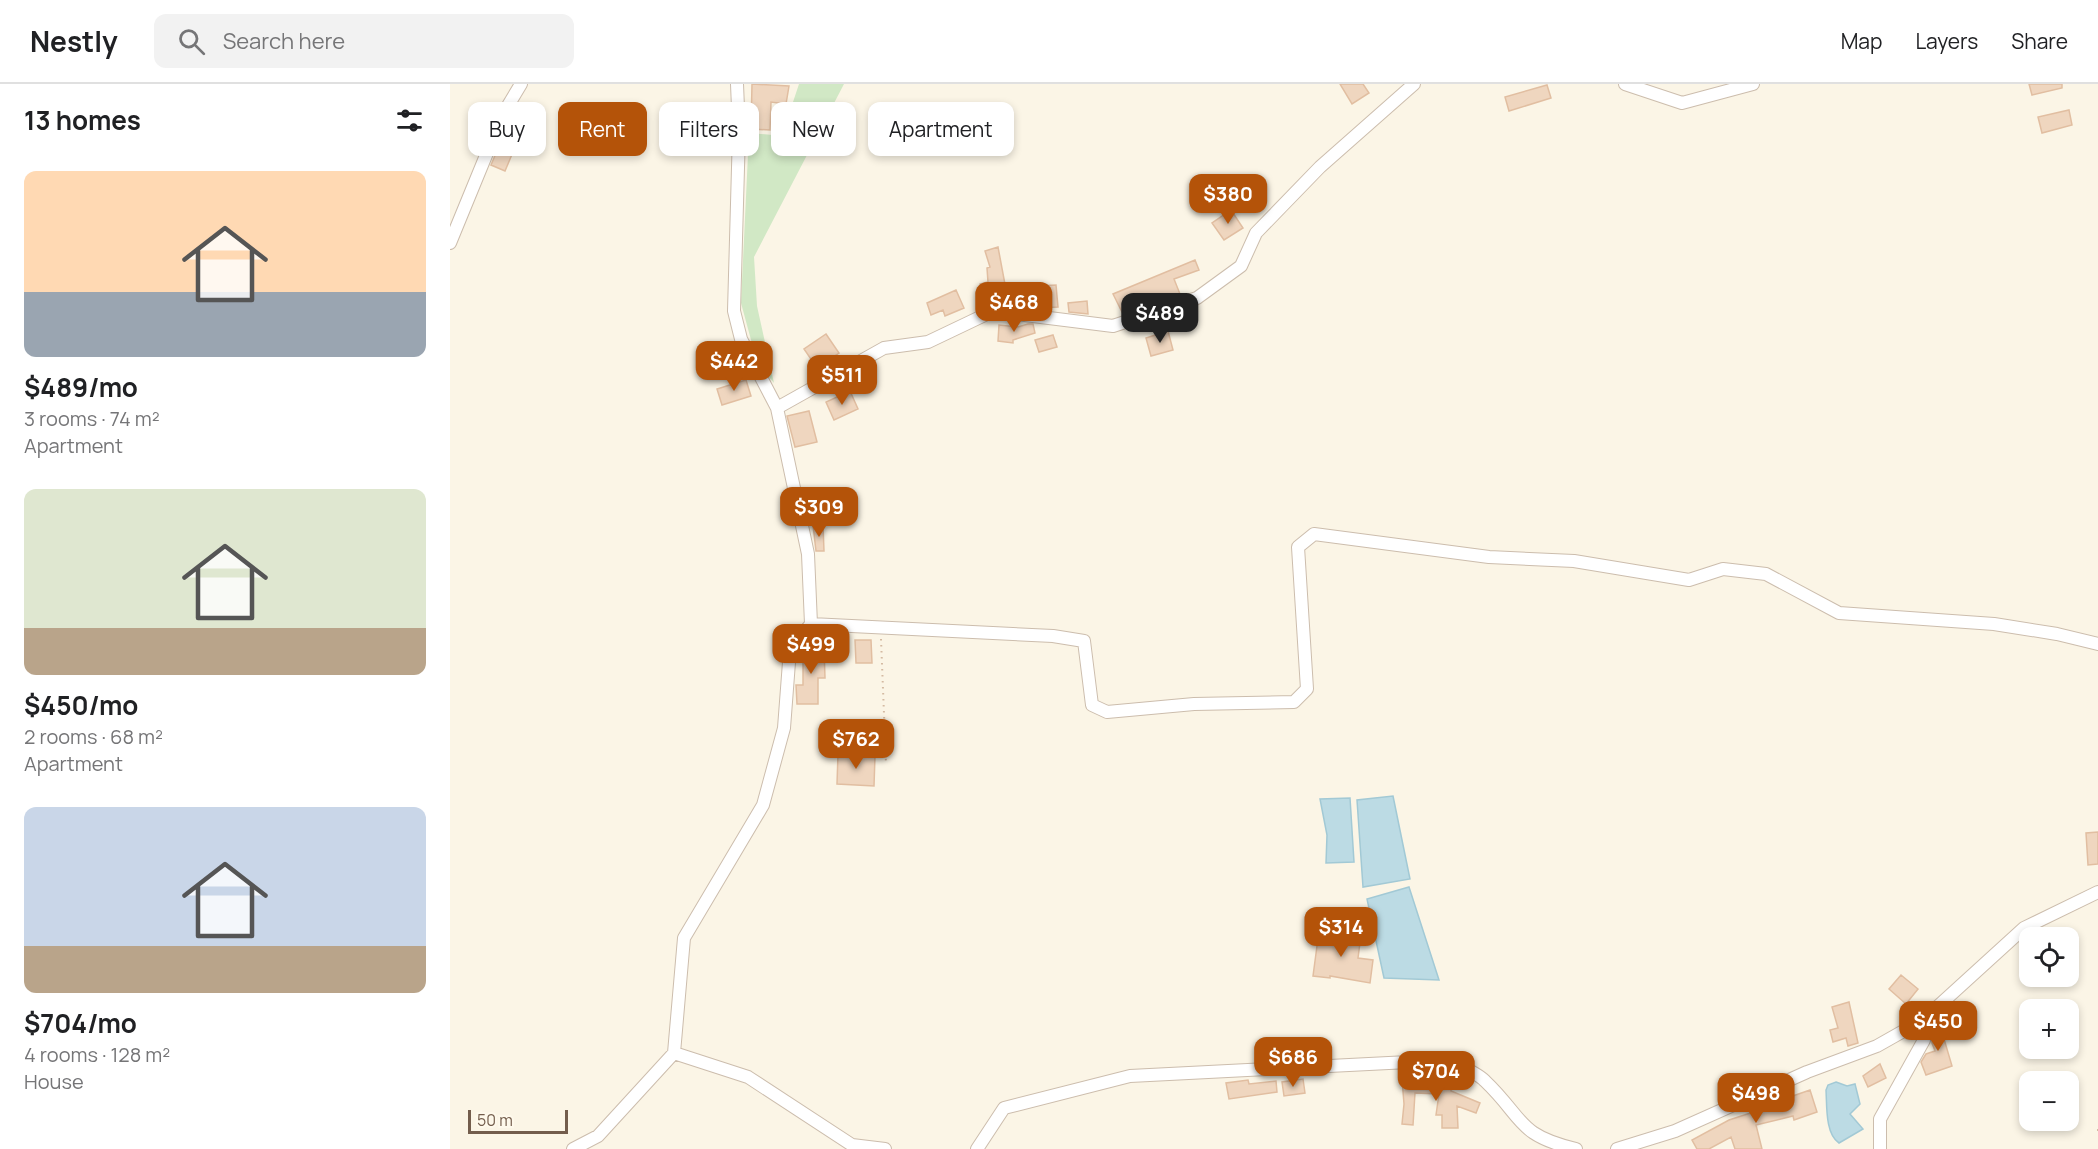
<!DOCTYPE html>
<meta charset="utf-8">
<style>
:root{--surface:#fff;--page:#f2f2f2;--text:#202124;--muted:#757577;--line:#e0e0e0;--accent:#b45309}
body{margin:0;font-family:Manrope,sans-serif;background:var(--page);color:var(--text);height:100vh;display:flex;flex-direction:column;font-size:22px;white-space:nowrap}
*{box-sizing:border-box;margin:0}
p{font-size:20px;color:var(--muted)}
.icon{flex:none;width:33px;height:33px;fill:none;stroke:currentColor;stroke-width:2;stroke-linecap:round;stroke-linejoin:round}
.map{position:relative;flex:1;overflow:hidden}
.sheet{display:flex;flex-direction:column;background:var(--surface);width:450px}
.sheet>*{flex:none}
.top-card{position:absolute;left:18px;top:18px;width:570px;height:54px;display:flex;gap:12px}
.tools{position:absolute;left:1569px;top:843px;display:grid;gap:12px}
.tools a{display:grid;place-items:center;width:60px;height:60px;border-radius:12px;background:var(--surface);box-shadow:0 3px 9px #0003;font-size:30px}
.scale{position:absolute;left:18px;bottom:15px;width:100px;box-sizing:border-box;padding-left:6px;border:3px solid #735d4c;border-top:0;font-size:16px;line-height:21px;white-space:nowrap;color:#735d4c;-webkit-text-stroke:4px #fef9ec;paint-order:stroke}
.price{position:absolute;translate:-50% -51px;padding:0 14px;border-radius:12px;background:var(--accent);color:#fff;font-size:20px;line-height:39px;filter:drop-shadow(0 2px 3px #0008)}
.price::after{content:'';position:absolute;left:50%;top:36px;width:18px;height:14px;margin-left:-9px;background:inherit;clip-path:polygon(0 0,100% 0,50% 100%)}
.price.active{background:#222;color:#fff}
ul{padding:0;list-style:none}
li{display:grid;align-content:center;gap:12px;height:318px;padding:0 24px}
li span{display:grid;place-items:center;height:186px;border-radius:12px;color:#555}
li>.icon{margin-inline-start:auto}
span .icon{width:108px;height:108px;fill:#fffc;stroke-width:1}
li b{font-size:26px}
h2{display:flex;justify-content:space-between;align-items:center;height:72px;padding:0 24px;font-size:26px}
.tag{padding:0 21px;border-radius:12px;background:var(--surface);box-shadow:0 3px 9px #0003;font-size:21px;line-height:54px}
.tag.active{background:var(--accent);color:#fff}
header{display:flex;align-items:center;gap:36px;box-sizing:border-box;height:84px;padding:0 30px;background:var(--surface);border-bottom:2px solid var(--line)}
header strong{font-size:28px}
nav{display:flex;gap:33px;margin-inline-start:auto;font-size:21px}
.search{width:420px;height:54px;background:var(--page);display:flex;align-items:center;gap:15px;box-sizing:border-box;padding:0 21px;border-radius:12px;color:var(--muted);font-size:22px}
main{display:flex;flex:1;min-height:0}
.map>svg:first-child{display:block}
.green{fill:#d1e8c5}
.water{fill:#bcdbe4;stroke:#a2c9d5;stroke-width:1.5}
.building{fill:#efd6bf;stroke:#e1bea1;stroke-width:1.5}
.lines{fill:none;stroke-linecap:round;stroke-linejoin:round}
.minor-casing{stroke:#ccbdad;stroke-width:14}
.path{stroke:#d4baa2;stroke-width:2;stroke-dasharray:1.5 4.5;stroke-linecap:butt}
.minor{stroke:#fff;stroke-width:12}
</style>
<header>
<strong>Nestly</strong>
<div class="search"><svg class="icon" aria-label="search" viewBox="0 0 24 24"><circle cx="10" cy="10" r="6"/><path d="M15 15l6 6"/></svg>Search here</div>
<nav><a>Map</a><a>Layers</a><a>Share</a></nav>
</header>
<main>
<section class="sheet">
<h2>13 homes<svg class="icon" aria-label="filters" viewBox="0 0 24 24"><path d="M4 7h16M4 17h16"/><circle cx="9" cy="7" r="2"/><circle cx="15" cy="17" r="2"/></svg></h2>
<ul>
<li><span style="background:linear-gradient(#ffd9b3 65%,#9aa5b1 0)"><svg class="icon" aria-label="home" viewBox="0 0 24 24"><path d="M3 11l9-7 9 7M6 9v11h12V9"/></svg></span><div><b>$489/mo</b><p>3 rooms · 74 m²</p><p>Apartment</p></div></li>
<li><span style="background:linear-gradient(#dfe7d0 75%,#b9a48a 0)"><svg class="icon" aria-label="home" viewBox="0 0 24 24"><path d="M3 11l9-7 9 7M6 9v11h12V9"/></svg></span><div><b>$450/mo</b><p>2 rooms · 68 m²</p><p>Apartment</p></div></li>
<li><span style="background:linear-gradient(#c9d6e8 75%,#b9a48a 0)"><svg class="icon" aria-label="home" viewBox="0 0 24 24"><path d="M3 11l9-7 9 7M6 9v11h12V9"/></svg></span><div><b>$704/mo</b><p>4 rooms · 128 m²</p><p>House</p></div></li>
</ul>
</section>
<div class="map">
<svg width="1648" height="1065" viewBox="0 0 1648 1065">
<rect width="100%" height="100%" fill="#fbf5e6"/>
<path class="green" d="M349 0H394L304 173 307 222 324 299 307 278 291 219 299 49 323 51 328 26 341 24Z"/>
<path class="water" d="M943 712 960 795 913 803 907 716Z
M900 714 904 778 876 779 877 751 870 715Z
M959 803 989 896 934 894 917 815Z
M1386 998 1397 1002 1405 1000 1410 1020 1400 1030 1413 1045 1389 1059C1375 1050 1377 1021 1376 1006L1378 1001Z"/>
<path class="building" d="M302 0 339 2 336 20 321 18 320 46 301 45Z
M890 0H913L919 9 902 20Z
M1579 0H1612V4L1582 11Z
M1097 1 1101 14 1059 27 1055 13Z
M1619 26 1622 41 1592 49 1588 33Z
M49 62 63 68 55 87 41 81Z
M772 91H788V102L772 103Z
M781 126 793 144 774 156 762 139Z
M548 163 557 211 534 217 530 200 538 198 537 184 540 183 535 167Z
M745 176 749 186 724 195 730 210 710 218 708 212 672 228 663 210Z
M606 201 608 223 587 224 585 202Z
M506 206 514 224 495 232 493 226 481 231 477 219Z
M637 217 638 230 619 228 618 219Z
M578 240H583L585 249 563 256V259L548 257 549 241 568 243Z
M718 247 723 266 701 272 696 254Z
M376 250 389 269 367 284 354 265Z
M603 251 607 263 589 268 585 256Z
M296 296 301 312 272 321 267 305Z
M400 307 408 325 384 336 376 318Z
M359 327 367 358 345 363 337 332Z
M363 441H373L374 467H366Z
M405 556H421L422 579H406Z
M353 563H374L375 594H368V620H347L346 601H353Z
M388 670 425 672 424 702 387 700Z
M1648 748V780L1638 781 1636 749Z
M869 847 911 851 908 874 923 876 920 899 880 892V894L863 892Z
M1451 891 1468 905 1456 920 1439 905Z
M1399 918 1408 959 1398 962 1396 954 1383 958 1380 946 1388 944 1382 923Z
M1499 940 1503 951 1494 955 1502 982 1476 991 1471 978 1476 970 1485 967 1482 959V946Z
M1430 980 1436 994 1418 1003 1413 992Z
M853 995 855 1009 834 1012 832 998Z
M952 995 1001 1000V1007L1030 1019 1026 1029 1007 1022 1008 1044H992V1031H986L989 1010 965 1009 963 1041 952 1040 954 1020Z
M798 996 799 1000 826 997 827 1008 779 1015 776 999Z
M1360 1006 1367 1028 1344 1036 1343 1032 1306 1041 1312 1065H1285L1281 1053 1259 1065H1247L1242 1056 1279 1036 1338 1017 1337 1014Z"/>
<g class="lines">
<defs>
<path id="minor" d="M287 0 289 48 284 227 291 255 327 324 358 470 361 540 340 565 334 644 313 721 234 854 224 969 298 993 402 1061 435 1065
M1175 0 1232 19 1303 0
M0 159 53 30 71 0
M327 324 434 264 478 258 543 227 663 242 747 214 791 182 806 149 870 83 964 0
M361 540 603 552 634 557 642 621 657 628 744 620 844 618 857 605 848 463 864 450 1039 473 1124 477 1239 496 1273 485 1316 490 1389 529 1544 540 1607 550 1648 560
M123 1065 148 1052 224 969
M527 1065 554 1024 680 992 998 976C1010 982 1026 988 1035 997 1074 1034 1066 1051 1126 1065
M1167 1065 1225 1047 1357 988 1427 962 1473 936 1574 844 1648 808
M1430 1065V1035L1474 956 1473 936"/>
</defs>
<use href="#minor" class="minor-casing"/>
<path class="path" d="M431 555 436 680
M1647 1046H1648"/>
<use href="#minor" class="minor"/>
</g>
</svg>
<div class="tools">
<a><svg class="icon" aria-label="locate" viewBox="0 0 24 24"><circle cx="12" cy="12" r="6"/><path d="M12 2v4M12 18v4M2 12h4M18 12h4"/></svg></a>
<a>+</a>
<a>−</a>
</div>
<div class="scale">50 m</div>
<b class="price" style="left:778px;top:141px">$380</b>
<b class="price" style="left:564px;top:249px">$468</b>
<b class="price active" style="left:710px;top:260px">$489</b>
<b class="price" style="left:284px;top:308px">$442</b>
<b class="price" style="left:392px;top:322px">$511</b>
<b class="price" style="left:369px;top:454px">$309</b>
<b class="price" style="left:361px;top:591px">$499</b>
<b class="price" style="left:406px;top:686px">$762</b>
<b class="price" style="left:891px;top:874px">$314</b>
<b class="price" style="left:1488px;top:968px">$450</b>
<b class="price" style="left:843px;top:1004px">$686</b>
<b class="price" style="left:986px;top:1018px">$704</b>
<b class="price" style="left:1306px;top:1040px">$498</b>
<div class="top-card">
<a class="tag">Buy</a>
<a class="tag active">Rent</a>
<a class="tag">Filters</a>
<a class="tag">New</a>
<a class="tag">Apartment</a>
</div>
</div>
</main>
